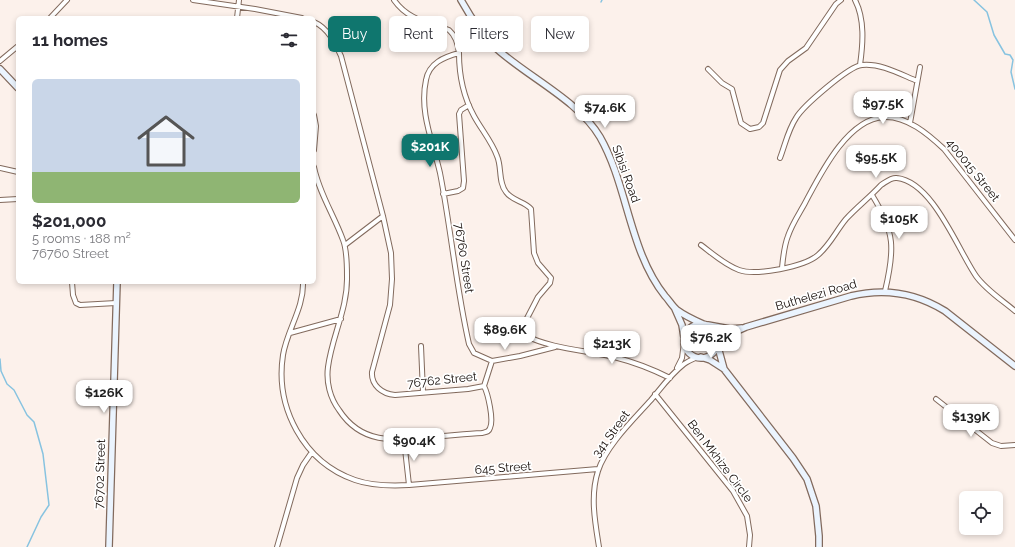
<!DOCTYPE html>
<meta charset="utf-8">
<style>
:root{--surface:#fff;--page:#f7f7f7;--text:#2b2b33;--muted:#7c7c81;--accent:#0f766e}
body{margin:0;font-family:Raleway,sans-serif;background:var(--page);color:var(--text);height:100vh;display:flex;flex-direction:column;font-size:15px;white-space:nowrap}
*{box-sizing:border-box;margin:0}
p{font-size:13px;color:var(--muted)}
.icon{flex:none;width:22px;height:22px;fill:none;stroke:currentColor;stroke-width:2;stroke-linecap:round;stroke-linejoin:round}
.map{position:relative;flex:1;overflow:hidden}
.details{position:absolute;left:16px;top:16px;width:300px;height:268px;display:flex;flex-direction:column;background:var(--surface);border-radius:6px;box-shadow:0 2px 6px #0003}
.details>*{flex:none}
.hud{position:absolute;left:328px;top:16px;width:380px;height:36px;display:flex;gap:8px}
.fabs{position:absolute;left:959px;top:491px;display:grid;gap:8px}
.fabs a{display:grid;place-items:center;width:44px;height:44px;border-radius:6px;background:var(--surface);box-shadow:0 2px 6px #0003;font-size:20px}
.price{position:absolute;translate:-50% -34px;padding:0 9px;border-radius:8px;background:#fff;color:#222;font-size:13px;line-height:26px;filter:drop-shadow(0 1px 2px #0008)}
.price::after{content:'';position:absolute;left:50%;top:24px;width:12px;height:9px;margin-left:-6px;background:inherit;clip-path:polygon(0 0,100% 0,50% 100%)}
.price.selected{background:var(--accent);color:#fff}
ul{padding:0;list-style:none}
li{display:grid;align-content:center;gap:8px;height:212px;padding:0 16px}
li span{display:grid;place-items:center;height:124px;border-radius:6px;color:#555}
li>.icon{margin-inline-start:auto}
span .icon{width:72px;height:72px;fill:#fffc;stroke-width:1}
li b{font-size:17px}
h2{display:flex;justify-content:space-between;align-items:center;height:48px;padding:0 16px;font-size:17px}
.tag{padding:0 14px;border-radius:6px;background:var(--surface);box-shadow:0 2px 6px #0003;font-size:14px;line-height:36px}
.tag.selected{background:var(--accent);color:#fff}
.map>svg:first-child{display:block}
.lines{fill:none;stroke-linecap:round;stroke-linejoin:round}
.stream{stroke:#87c3e0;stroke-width:1.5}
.street-casing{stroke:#826a5d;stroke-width:6}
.secondary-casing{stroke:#826a5d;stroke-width:8}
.street{stroke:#fff;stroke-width:4}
.secondary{stroke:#ebf4fe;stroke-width:5.5}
.labels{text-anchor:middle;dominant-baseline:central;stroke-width:3.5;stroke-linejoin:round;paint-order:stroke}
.street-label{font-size:12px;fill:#130a06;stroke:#fff}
</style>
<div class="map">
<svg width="1015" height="547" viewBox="0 0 1015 547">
<rect width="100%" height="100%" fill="#fcf1eb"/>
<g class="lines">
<path class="stream" d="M974 0 987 12 994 35 1005 54 1010 55 1013 60 1011 72 1015 89
M601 2 602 0
M0 359 1 371 7 384 14 390 27 415 34 422 43 454 49 505 41 517 27 547"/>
<defs>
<path id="street" d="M193 0 255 9 302 18
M394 0C408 20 428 22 449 30 456 36 458 44 459 53 444 57 429 63 426 80 419 112 433 142 440 173 451 229 456 287 469 344L474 353 492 361
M855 0C865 19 863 44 860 65
M50 18 67 0
M237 18 239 0
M314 22C328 28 335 43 341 56L383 216 391 253 392 279 390 305 372 372C371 385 382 394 395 395L468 389 484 386C488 394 494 420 490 428 489 432 486 432 482 433 464 434 446 436 428 437 393 441 361 444 339 410 330 398 326 382 328 367 332 336 348 308 347 276 347 265 347 250 343 240 334 215 319 193 314 167
M459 53C459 75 463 96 474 116 481 129 492 142 497 156 502 167 498 182 506 192 512 201 524 201 531 209L534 253 538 263 551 278 550 283 538 297 523 326 522 330 524 335C552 349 584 350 614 357 634 362 652 369 670 378
M0 61 18 46
M708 69 722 83 732 89 741 123 750 129 759 127 763 123 780 70 788 61 806 48 836 4 841 0
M314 115 316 126 314 150
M910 123 920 67
M780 158C785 145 788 130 796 118 803 106 849 66 862 65 881 63 900 74 917 81
M0 168 18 172
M443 194 458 191 463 188 464 181 459 114 461 110 469 105
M872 195C895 232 895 249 885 291
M0 200 18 199
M345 245 383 216
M701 245C713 254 725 265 739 270 756 276 804 267 818 255 830 245 836 231 846 219 857 207 870 197 881 185 886 182 891 177 897 178 933 182 958 250 976 276 986 290 1002 300 1015 311
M782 268C783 258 784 246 788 236 792 224 799 214 805 203 820 175 847 119 884 117 907 116 928 134 944 149L1015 240
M72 282 73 295 76 303 80 305 116 303
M303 282C304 308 287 330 283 355 275 407 303 462 355 480 372 486 390 486 409 485L598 469
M290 333 341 319
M421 346 423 392
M677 368 682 358 684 342
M484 386 492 361 520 356 555 347
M655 394 733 491 747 516 750 535 749 547
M936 399 992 443 1001 446 1015 445
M404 440 409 485
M277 547 297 478 303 465 312 452
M599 547C595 522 590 496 598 471 606 446 633 420 651 400 661 388 671 374 684 364 688 361 693 359 698 357"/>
<path id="secondary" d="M461 0C471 18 482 35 497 49 528 77 579 101 600 137 628 186 629 251 665 296 669 300 672 306 677 310 685 316 694 320 703 324
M0 69 18 88
M675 309 682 325 684 337
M684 341a17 17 0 1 1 34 0a17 17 0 1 1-34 0Z
M708 325 730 329 742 328
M718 342 728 335 746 327 851 296C884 288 916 293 945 311L1015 366
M718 347 724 369
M701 357 710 360 724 369 793 458 807 479 816 506 819 536V547
M109 547 117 282"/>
</defs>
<use href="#street" class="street-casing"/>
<use href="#secondary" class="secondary-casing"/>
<use href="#street" class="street"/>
<use href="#secondary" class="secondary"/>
</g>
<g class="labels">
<g class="street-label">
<text transform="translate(973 170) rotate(51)">400015 Street</text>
<text transform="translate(626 174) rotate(70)">Sibisi Road</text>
<text transform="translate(464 258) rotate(81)">76760 Street</text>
<text transform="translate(816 295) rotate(-16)">Buthelezi Road</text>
<text transform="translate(442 380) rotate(-6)">76762 Street</text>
<text transform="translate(611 434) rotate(-54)">341 Street</text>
<text transform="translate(720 461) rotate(53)">Ben Mkhize Circle</text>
<text transform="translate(503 468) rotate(-4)">645 Street</text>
<text transform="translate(100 474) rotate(-88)">76702 Street</text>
</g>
</g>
</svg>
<div class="fabs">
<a><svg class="icon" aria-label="locate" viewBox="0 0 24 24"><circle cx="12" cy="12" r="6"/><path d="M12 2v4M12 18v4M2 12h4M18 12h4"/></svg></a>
</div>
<b class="price" style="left:883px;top:125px">$97.5K</b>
<b class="price" style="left:605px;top:129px">$74.6K</b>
<b class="price selected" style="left:430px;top:168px">$201K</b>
<b class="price" style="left:876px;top:179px">$95.5K</b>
<b class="price" style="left:899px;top:240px">$105K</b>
<b class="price" style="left:505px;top:351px">$89.6K</b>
<b class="price" style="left:711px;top:359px">$76.2K</b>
<b class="price" style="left:612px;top:365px">$213K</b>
<b class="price" style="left:104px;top:414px">$126K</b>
<b class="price" style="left:971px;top:438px">$139K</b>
<b class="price" style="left:414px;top:462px">$90.4K</b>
<div class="hud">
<a class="tag selected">Buy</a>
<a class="tag">Rent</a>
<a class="tag">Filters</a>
<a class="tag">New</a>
</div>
<section class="details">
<h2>11 homes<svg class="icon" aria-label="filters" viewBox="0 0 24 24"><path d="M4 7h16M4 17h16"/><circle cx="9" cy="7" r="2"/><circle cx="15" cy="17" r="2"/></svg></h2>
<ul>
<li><span style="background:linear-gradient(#c9d6e8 75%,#8fb573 0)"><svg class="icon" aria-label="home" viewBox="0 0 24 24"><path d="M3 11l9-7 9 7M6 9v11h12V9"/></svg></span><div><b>$201,000</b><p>5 rooms · 188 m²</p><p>76760 Street</p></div></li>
</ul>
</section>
</div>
